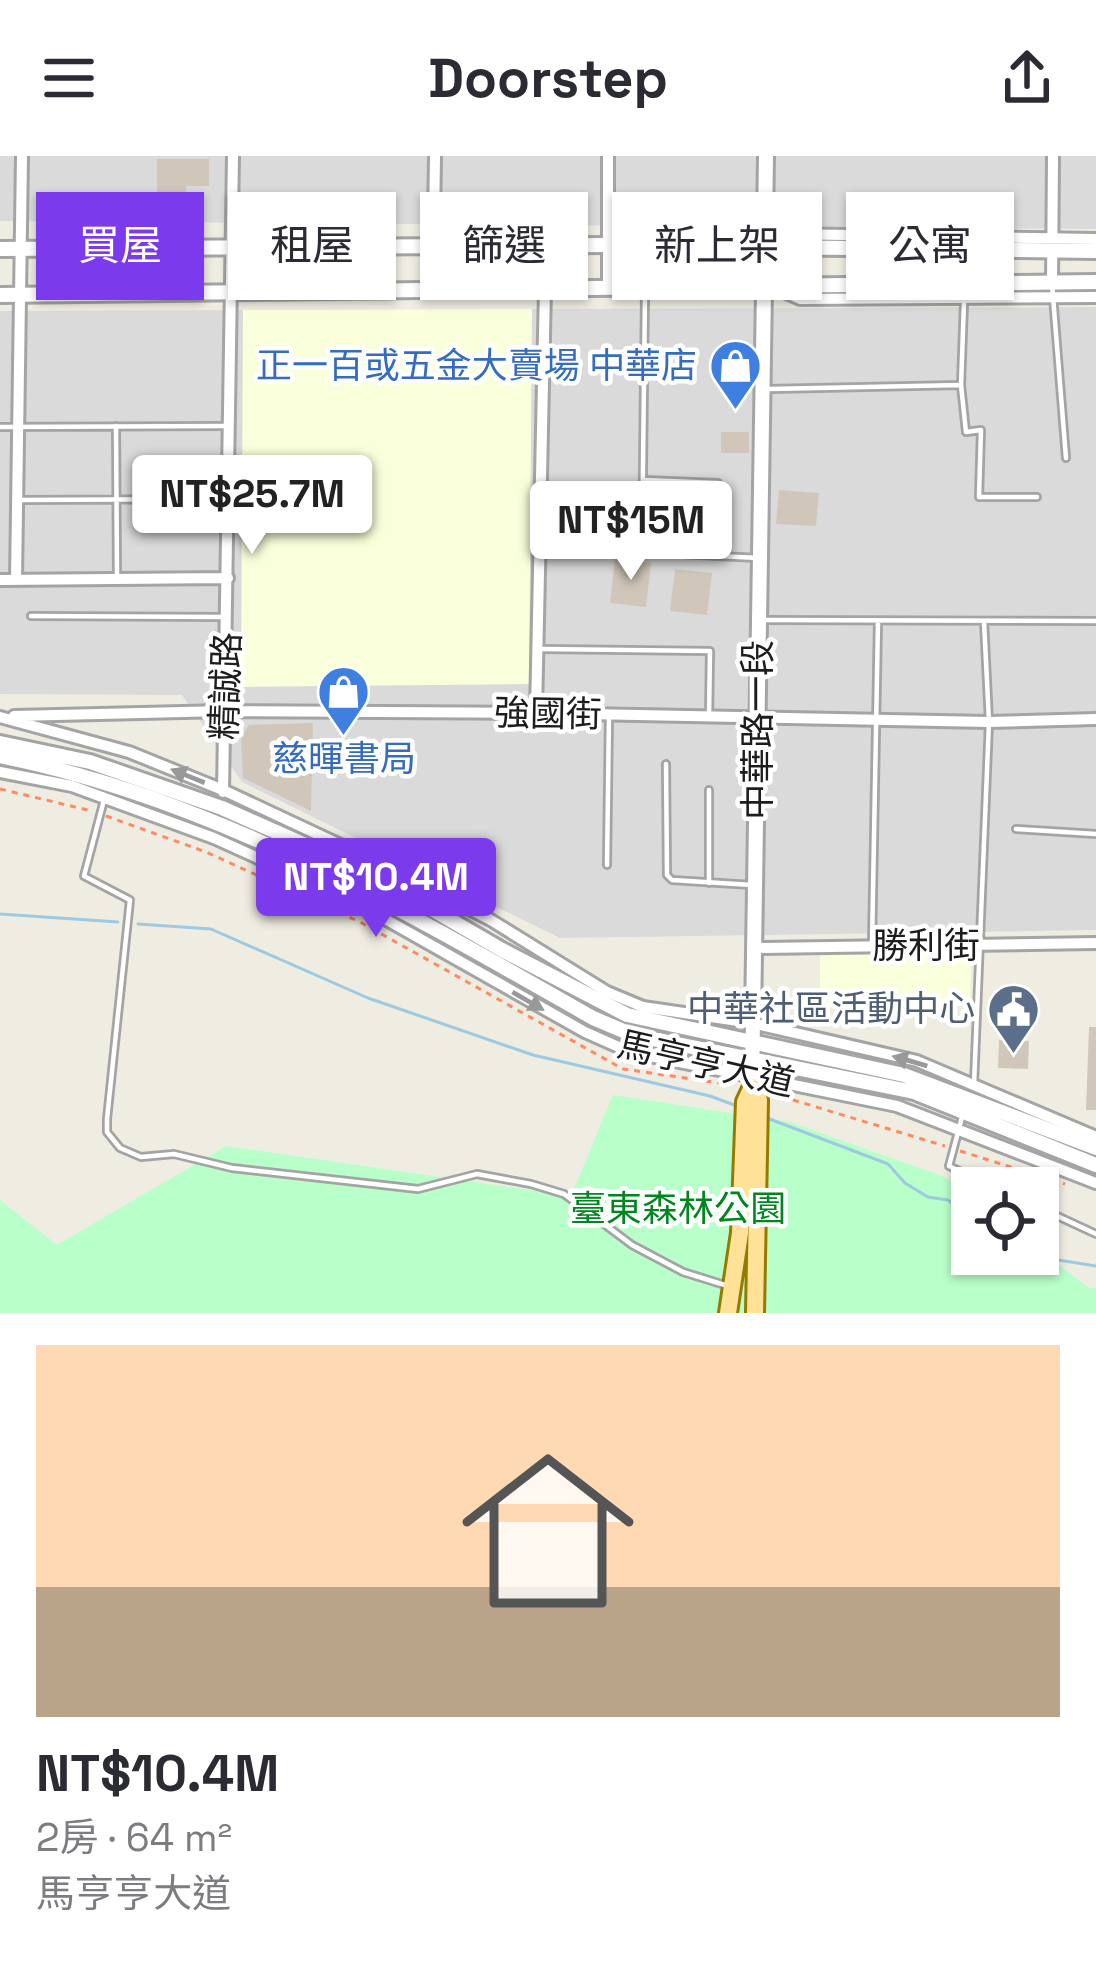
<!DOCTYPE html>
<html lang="zh-TW">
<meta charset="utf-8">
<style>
:root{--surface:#fff;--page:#f7f7f7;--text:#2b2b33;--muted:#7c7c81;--line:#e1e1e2;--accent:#7c3aed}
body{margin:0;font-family:"Space Grotesk","Noto Sans TC",sans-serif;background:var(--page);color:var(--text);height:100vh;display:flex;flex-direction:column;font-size:45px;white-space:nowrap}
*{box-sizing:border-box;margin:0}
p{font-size:39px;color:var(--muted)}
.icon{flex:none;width:66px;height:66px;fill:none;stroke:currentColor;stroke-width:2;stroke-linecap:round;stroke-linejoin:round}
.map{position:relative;height:1157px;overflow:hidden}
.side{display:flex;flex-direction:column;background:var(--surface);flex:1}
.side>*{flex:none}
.hud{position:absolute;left:36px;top:36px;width:1026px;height:108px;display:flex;gap:24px}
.controls{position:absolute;left:951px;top:1011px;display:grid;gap:24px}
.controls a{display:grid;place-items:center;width:108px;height:108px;border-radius:0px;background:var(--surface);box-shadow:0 3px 9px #0004;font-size:60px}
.price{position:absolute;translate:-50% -102px;padding:0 27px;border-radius:12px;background:#fff;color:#222;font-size:39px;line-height:78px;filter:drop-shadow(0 3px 6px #0008)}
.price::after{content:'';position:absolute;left:50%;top:72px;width:36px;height:27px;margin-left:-18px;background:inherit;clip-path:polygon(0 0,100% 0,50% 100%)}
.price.current{background:var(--accent);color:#fff}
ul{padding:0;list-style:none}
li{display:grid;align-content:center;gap:24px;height:636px;padding:0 36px}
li+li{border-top:3px solid var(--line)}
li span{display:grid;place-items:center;height:372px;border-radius:0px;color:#555}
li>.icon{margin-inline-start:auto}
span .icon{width:216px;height:216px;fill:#fffc;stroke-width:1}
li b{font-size:51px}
.chip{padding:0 42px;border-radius:0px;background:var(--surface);box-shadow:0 3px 9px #0004;font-size:42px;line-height:108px}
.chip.current{background:var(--accent);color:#fff}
header{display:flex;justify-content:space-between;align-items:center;height:156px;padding:0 36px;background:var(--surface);font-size:54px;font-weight:800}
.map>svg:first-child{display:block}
.residential{fill:#dbdada}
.education{fill:#faffdb}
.park{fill:#b9ffc9}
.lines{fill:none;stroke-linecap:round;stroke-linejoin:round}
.stream{stroke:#9dc9e2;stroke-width:3}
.building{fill:#d0c7ba}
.service-casing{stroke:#a4a4a4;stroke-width:10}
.minor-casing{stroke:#a4a4a4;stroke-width:16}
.tertiary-casing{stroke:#a4a4a4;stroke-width:20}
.primary-casing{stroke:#967a00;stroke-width:22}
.path{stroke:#ff8963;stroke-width:3;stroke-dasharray:6 6;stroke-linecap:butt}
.service{stroke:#fff;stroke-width:4.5}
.minor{stroke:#fff;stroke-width:10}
.tertiary{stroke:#fff;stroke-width:14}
.primary{stroke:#ffe197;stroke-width:16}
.oneway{fill:#999}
.labels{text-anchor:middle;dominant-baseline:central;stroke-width:9;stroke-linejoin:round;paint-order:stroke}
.shop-label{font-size:36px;fill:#366cbe;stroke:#fff;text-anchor:end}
.street-label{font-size:36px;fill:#1d1d1d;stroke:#fff}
.service-label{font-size:36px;fill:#4e5e75;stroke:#fff;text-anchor:end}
.park-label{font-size:36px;fill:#00861e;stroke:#fff}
</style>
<header><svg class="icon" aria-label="menu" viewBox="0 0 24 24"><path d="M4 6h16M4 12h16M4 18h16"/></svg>Doorstep<svg class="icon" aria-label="share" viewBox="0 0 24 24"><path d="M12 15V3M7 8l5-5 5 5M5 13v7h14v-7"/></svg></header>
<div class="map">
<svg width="1096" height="1157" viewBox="0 0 1096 1157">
<rect width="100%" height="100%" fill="#efede2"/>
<path class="residential" d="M0 0H1096V73L0 65Z
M1096 151V774L560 782 242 626 182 539 0 538V155Z"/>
<path class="education" d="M532 153 529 528 241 531 243 154Z
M820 798 971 799 970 849 820 848Z"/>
<path class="park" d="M613 939 790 966 945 1021 972 1042V1098H1038V1093L1088 1131 1096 1133V1157H0V1044L57 1089 226 990 571 1040Z"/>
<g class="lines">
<path class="stream" d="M0 758 118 766
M138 768 211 773 368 842 533 899 710 940 737 950
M767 962 888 1008 905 1027 928 1041 948 1044 972 1063
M1021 1098 1096 1110"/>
</g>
<path class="building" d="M157 3H209V30H186V52H157Z
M721 276H749V297H721Z
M779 334 819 337 816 370 776 368Z
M615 403 651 407 646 451 610 447Z
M675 413 712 417 707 459 670 455Z
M313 567 311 655 243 622 241 580 249 569Z
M1089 871H1096V954H1086Z
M999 884 1029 885 1028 913 998 912Z"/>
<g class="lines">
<defs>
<path id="service" d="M1052 128 1066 302
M964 147 961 229 966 276 981 274 979 341H1037
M769 233 961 229
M116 270 117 419
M0 271 224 270
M643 324 718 327
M18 344 223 343
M543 381 642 396 758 402
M642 396 645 138
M31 460 222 461
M760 464 1096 465
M542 493 710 495 709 561
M666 608 667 719 672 724 752 729
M709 634V727
M104 644 84 720 130 744 107 963V976L120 992 141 1001 174 998 232 1012 418 1033 477 1018 531 1028 564 1038 632 1089 683 1116 728 1130
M1016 673 1096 678
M607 709 609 559
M872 790 878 465
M974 928 989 566 984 465
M962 961 949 1010 994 1032
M1038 1051 1096 1078"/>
<path id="minor" d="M608 0V131
M766 89 784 78 1096 83
M1052 128 1053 0
M775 132 800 143 1096 141
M433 134 435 0
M0 424 228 422
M16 424 22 0
M536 557 545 132
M14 560 226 555 536 557 989 566 1096 563
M0 561 129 596 223 634 379 707 489 763 607 836 643 851 752 867 917 905 1096 981
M0 616 72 630 214 682 355 746 585 876 630 896 897 950 1096 1027
M223 636 233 0
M755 792 1096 787"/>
<path id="tertiary" d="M0 93 607 89 1096 95
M919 129 923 93
M0 139 1096 126
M0 587 90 606 222 652 373 719 502 794 627 859 904 919 1096 992
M0 600C215 643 405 755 593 862L633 879 914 936 1096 1009
M752 931 766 0"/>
<path id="primary" d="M752 931 759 944 755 1157
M728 1157 740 1077 745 946 752 931"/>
</defs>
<use href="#service" class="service-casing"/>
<use href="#minor" class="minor-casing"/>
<use href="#tertiary" class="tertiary-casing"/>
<use href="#primary" class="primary-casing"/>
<path class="path" d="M0 633 92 655
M106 660 206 696 360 766 623 913 720 927
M770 937 945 990
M960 995 1065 1028"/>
<use href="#service" class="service"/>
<use href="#minor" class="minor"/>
<use href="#tertiary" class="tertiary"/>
<use href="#primary" class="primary"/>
</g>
<defs><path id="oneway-solid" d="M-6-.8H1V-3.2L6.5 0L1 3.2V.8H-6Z" transform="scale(3)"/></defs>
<g class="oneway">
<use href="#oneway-solid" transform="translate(188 620) rotate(-158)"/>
<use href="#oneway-solid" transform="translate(528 845) rotate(30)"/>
<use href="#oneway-solid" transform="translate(910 905) rotate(-164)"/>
</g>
<defs>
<symbol id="shop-pin" viewBox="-11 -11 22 30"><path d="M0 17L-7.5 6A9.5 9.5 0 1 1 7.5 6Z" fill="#3f7fe0" stroke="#fff"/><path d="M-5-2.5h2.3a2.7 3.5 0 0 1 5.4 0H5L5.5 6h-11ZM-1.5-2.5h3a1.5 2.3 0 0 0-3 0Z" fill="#fff"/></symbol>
<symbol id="civic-pin" viewBox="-11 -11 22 30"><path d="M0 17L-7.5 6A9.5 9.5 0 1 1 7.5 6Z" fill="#5c6f8a" stroke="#fff"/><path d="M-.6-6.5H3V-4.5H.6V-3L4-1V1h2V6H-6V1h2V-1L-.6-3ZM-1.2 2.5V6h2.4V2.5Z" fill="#fff"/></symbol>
</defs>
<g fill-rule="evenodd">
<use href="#shop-pin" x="706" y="180" width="59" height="81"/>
<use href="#shop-pin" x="314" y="506" width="59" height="81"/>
<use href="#civic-pin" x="984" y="824" width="59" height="81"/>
</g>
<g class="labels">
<g class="shop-label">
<text x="697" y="210">正一百或五金大賣場 中華店</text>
<text x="344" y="603" text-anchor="middle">慈暉書局</text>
</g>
<g class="street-label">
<text transform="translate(226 530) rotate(-88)">精誠路</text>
<text transform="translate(548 558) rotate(1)">強國街</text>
<text transform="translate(758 574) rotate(-90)">中華路一段</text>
<text x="926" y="790">勝利街</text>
<text transform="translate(706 908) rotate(13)">馬亨亨大道</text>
</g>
<g class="service-label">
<text x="975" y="853">中華社區活動中心</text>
</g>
<g class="park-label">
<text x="678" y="1053">臺東森林公園</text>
</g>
</g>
</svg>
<div class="controls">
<a><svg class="icon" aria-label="locate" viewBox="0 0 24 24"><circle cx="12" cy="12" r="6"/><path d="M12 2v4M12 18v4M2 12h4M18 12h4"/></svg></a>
</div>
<b class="price" style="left:252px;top:401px">NT$25.7M</b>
<b class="price" style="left:631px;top:427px">NT$15M</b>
<b class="price current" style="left:376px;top:784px">NT$10.4M</b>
<div class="hud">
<a class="chip current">買屋</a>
<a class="chip">租屋</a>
<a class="chip">篩選</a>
<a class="chip">新上架</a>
<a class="chip">公寓</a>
</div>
</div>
<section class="side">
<ul>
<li><span style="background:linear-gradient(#ffd9b3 65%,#b9a48a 0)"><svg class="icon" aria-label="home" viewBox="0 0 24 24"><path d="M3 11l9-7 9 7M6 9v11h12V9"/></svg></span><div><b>NT$10.4M</b><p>2房 · 64 m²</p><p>馬亨亨大道</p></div></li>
</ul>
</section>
